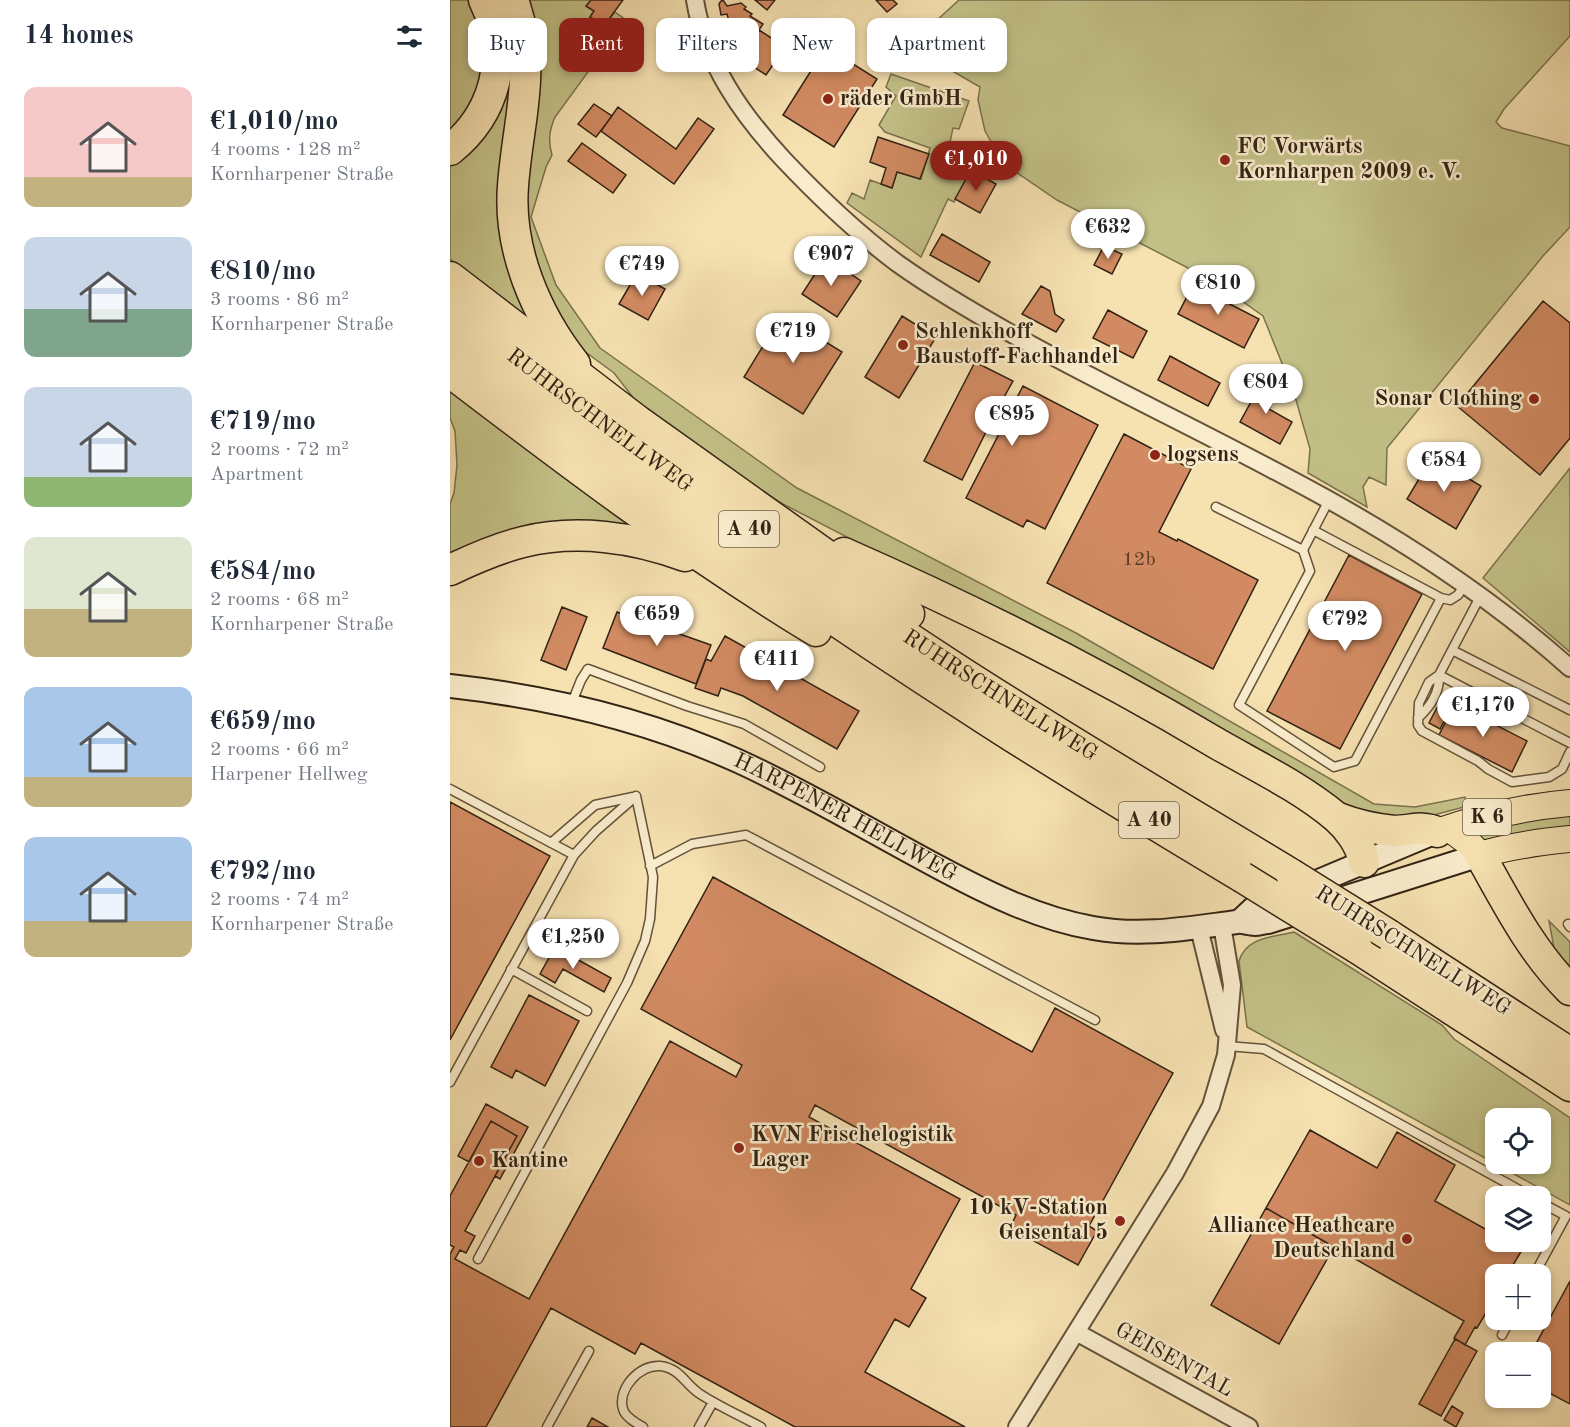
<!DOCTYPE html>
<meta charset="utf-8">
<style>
:root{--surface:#fff;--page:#f6f6f7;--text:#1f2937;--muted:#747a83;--accent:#8f2418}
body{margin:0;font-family:"Old Standard TT",serif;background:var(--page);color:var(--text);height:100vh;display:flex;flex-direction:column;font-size:22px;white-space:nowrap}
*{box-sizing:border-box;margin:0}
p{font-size:20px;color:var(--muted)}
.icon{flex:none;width:33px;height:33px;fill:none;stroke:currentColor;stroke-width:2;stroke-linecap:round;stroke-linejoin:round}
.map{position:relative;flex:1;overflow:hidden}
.panel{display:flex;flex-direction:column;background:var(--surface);width:450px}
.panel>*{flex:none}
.hud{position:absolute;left:18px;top:18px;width:570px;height:54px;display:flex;gap:12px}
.controls{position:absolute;left:1035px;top:1108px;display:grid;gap:12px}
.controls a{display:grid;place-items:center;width:66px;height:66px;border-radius:12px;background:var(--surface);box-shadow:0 3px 9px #0003;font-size:30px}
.price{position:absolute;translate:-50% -51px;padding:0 14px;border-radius:21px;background:#fff;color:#222;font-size:20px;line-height:39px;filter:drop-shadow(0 2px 3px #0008)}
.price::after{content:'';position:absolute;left:50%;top:36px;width:18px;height:14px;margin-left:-9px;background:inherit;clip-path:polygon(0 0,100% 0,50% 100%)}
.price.current{background:var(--accent);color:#fff}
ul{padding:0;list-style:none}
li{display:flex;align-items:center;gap:18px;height:150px;padding:0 24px}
li span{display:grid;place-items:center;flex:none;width:168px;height:120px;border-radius:12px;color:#555}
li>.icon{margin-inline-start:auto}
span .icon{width:72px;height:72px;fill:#fffc;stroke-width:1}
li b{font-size:26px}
h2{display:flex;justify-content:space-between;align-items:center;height:72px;padding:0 24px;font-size:26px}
.chip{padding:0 21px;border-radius:12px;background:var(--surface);box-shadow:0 3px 9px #0003;font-size:21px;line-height:54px}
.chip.current{background:var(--accent);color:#fff}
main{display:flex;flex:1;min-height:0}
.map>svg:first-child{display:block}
.green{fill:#c3c187;stroke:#7a724d;stroke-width:1.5}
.building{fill:#d18a61;stroke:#322213;stroke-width:1.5}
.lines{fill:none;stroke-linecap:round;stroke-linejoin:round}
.lane-casing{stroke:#63523a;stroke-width:11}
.street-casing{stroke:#63523a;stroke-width:20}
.secondary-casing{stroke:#322213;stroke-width:26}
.primary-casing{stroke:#322213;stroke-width:28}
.highway-casing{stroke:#322213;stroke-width:33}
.lane{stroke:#f9eccc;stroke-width:8}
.street{stroke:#f9eccc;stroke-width:16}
.secondary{stroke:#f9eccc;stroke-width:22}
.primary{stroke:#f6e1b1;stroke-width:26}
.highway{stroke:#f6e1b1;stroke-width:30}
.highway-bridge-casing{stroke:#322213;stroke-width:33;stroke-linecap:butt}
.highway-bridge{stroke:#f6e1b1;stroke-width:30}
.poi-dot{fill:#8f2418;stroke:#f9eccc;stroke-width:2}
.labels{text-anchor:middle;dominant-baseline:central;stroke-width:5;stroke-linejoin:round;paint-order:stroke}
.number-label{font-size:20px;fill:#5a3c26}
.shield{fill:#f9eccc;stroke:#6e5f4a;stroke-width:1.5}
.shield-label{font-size:21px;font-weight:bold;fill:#322213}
.poi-label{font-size:22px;font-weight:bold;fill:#322213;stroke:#f9eccc;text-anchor:start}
.street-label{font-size:22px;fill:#322213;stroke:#f9eccc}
</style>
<main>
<section class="panel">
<h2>14 homes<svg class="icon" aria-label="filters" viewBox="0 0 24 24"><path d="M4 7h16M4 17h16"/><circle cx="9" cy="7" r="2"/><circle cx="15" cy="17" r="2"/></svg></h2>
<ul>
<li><span style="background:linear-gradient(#f6c9c9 75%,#c2b280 0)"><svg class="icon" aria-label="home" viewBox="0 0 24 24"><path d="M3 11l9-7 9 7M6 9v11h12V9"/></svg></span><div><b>€1,010/mo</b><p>4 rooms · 128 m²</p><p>Kornharpener Straße</p></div></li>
<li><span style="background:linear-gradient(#c9d6e8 60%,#7fa58c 0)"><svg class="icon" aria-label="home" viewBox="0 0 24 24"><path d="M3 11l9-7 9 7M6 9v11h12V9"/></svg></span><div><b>€810/mo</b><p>3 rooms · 86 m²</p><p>Kornharpener Straße</p></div></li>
<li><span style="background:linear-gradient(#c9d6e8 75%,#8fb573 0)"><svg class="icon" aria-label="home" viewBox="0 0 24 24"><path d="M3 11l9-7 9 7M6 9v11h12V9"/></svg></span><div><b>€719/mo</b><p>2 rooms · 72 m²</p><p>Apartment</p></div></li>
<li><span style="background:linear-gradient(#dfe7d0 60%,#c2b280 0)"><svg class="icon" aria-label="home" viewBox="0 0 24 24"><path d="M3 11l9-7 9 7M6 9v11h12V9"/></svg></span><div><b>€584/mo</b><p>2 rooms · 68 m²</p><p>Kornharpener Straße</p></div></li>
<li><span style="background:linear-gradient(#a9c7e8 75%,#c2b280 0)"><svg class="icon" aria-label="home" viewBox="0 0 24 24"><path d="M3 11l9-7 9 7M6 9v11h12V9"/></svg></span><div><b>€659/mo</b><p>2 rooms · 66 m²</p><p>Harpener Hellweg</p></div></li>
<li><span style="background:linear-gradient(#a9c7e8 70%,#c2b280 0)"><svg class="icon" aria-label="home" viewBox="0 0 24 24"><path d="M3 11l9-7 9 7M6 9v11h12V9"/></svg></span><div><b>€792/mo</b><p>2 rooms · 74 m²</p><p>Kornharpener Straße</p></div></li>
</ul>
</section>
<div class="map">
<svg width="1120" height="1427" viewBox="0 0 1120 1427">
<rect width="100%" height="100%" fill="#f6e1b1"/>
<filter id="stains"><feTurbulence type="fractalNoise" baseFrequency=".00333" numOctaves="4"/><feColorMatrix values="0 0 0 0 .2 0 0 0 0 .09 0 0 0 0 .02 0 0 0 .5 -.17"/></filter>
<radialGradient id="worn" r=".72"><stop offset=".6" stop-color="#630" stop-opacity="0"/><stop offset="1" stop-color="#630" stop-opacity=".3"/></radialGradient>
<path class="green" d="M0 0H21L34 32 33 94 0 138Z
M75 0H141L136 6 144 11 140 17 154 26 165 12 176 20 105 117C99 131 98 141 102 155L96 167 81 217 106 285 150 348 347 488 626 633 924 804 965 807 1015 797 1018 806 980 816 917 820 631 658 333 504 296 482 185 400 164 373 126 345 99 304 78 241Z
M509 0H1120V36L1054 109 1046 122 1052 128 1120 146V227L1093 256 937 448 936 485 919 477 913 487 917 507 858 473 860 449 844 393 813 316 765 282 607 200 554 164 535 131 528 100 530 87 490 64 511 46 485 22Z
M67 54 57 151 95 335 0 259V162Z
M441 74 519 101 509 129 503 128 498 151 524 164 504 202 498 199 471 257 397 203 402 193 414 199 420 180 442 188 447 172 471 179 480 148 435 132 429 125 446 96 436 87Z
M0 388 198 533 0 560V504L4 493 7 465 5 431 0 418Z
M1120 468V652L1033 578Z
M1120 814V830L1030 845 1025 832 1057 824Z
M1099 921 1120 942V977L1106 959Z
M844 932 992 1025 1004 1039 1120 1118V1205L1046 1164H1090V1119H1046V1164L797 1027 789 961C796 937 823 937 844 932Z"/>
<path class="building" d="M141 0H173L154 26 140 17 144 11 136 6Z
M273 0 277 6 291 3 296 7 294 9 302 14 300 16 313 24 288 62 278 56 274 34 279 21 277 14 271 15 269 4 271 1Z
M305 0H325L317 10Z
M426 0H443L447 4 437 12Z
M309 30 335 47 316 75 290 58Z
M376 47 427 79 384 147 333 115Z
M144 104 162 116 146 137 128 124Z
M168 107 226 149 248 118 264 129 224 184 151 131Z
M428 137 479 154 470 179 447 172 442 188 431 184 436 168 420 162Z
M132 143 176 175 163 193 118 161Z
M521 170 546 184 530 213 505 199Z
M492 234 540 262 529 282 480 255Z
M654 246 672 254 662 274 644 265Z
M376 257 411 281 387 317 352 294Z
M187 273 215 289 198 320 169 304Z
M743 285 809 319 794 348 728 314Z
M591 286 600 291 605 314 614 320 606 332 572 314Z
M1093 301 1120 323V438L1090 475 1007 406Z
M658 310 697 331 683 358 643 338Z
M332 315 392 352 353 414 294 377Z
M452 316 486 337 449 398 415 377Z
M720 356 770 383 758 406 708 380Z
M525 362 563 381 553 399 563 405 573 386 648 425 595 529 577 520 573 527 516 498 552 428 541 422 512 480 474 461Z
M812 382 829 391 819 409 842 422 830 444 790 422Z
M674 434 741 469 709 532 727 541 728 539 808 580 763 669 597 583Z
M982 457 1031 486 1006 529 957 499Z
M899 555 972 594 890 749 817 711Z
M112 607 137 617 116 670 91 660Z
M167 612 261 645 246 684 153 648Z
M275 636 409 711 387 749 293 696 271 688 268 696 245 688 256 659 261 661Z
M991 700 1002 706 990 729 979 723Z
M1005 704 1077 741 1062 772 989 735Z
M0 802 100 856 0 1040Z
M263 877 582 1052 605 1008 723 1073 639 1226 647 1231 628 1265 560 1228 566 1215 365 1105 359 1117 510 1199 461 1289 476 1298 459 1327 445 1319 415 1372 515 1427H345L191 1343 185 1354 101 1308 36 1427H0V1254L4 1247 0 1245V1196L41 1121 67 1136 15 1231 25 1236 16 1253 10 1250 5 1259 79 1299 220 1041 286 1077 292 1065 191 1009Z
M105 947 161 978 154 992 113 969 105 983 90 974Z
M79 995 129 1021 95 1086 66 1070 62 1078 41 1067Z
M36 1104 78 1127 50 1179 45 1176 67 1136 41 1121 19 1162 8 1156Z
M860 1130 927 1168 947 1132 1005 1165 985 1201 1046 1235V1242H1057L1072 1250 1057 1275H1046V1296L1027 1328 1025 1327 1015 1345 1004 1338 1014 1321 816 1208Z
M816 1208 884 1247 829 1344 761 1305Z
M1120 1281V1404L1090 1388V1353H1081Z
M1005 1339 1027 1351 991 1416 969 1404Z
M1002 1406 1013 1413 1006 1427 994 1420Z
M142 1418 158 1427H137Z"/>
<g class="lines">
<defs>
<path id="lane" d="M879 500 853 550 860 571 789 705 884 767 905 761 991 598 1000 600 1008 595 1015 584
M766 507 853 550
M863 530 991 598
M1002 650 1031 595
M989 675 1120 743
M121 705 131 680 138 669 237 706 294 724 370 767
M1120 710 1002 650 989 675 979 682 969 703 968 725 972 731 1028 761 1038 769 1062 782 1099 777 1112 769 1120 752
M968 718C981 706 990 692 989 675
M0 789 124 855
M101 843 145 805 183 797
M200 866 242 844 296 835 645 1020
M1118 924 1120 927
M61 969 137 1011
M777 1046 814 1049 1082 1197
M0 1082 124 855 146 831 186 796
M28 1259 177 983 195 941 200 919 203 877 186 796
M1084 1275 1116 1216 1090 1202
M1052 1335 1060 1320
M97 1427 139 1351
M193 1427C186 1423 175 1417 173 1409 167 1389 190 1364 210 1366 230 1368 235 1384 250 1394 270 1407 291 1416 311 1427
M249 1427 263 1402"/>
<path id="street" d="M245 0C255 63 292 115 334 160 369 197 407 233 447 263 489 293 533 318 578 343 677 397 780 445 879 500 965 548 1046 602 1120 668
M749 928 774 1030
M626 1332 799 1427
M567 1427 725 1173 761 1106 776 1055 782 985 772 925"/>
<g id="secondary">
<path id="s1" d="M0 686C99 697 197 720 288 761 358 793 424 833 492 869 539 894 590 919 643 928 692 937 739 928 787 922 793 921 798 924 805 924 809 924 814 922 818 922L1030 855"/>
<path d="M790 921 806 906 838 894 981 834"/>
</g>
<path id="primary" d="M999 828 1019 843 1030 855C1060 846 1089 842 1120 839
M987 832C1030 817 1074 807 1120 803"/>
<g id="highway">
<path d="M63 0C88 70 68 117 63 186 58 249 86 315 125 364"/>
<path d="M0 150C46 113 61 54 34 0"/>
<path d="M0 277 188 421 459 614"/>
<path id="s2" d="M0 307C161 435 330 554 502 666 613 738 727 805 841 874"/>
<path d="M0 341C170 473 345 597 526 713 613 770 703 823 792 877"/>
<path d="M0 372C119 463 238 553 366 631"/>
<path d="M394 553C521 609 647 672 766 743 806 766 850 787 886 817 899 828 911 845 914 862"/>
<path d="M0 570C23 559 48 548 73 542 126 529 184 537 235 556"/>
<path d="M888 818C906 825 924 829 944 831 960 831 972 825 987 832"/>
<path d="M1030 855C1057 903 1081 951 1120 990"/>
<path d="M939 935 1120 1053"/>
<path d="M907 948 1120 1086"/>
</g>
</defs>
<use href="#lane" class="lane-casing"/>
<use href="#street" class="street-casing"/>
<use href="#secondary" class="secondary-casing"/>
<use href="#primary" class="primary-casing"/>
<use href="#highway" class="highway-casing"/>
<use href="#lane" class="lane"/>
<use href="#street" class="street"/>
<use href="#secondary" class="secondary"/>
<use href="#primary" class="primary"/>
<use href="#highway" class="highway"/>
<defs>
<path id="highway-bridge" d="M841 874 939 935
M792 877 907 948"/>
</defs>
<use href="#highway-bridge" class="highway-bridge-casing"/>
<use href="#highway-bridge" class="highway-bridge"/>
</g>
<g class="poi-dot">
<circle cx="378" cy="99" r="6"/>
<circle cx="775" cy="160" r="6"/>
<circle cx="453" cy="345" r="6"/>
<circle cx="1084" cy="399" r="6"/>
<circle cx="705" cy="455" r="6"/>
<circle cx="289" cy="1148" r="6"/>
<circle cx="29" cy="1161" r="6"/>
<circle cx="670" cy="1221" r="6"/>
<circle cx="957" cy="1239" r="6"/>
</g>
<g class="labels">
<g class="number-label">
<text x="689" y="560">12b</text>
</g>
<g class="shield">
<rect x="269" y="511" width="60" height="36" rx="4.5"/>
<rect x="1013" y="799" width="48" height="36" rx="4.5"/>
<rect x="669" y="802" width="60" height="36" rx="4.5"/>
</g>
<g class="shield-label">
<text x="299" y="529">A 40</text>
<text x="1037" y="817">K 6</text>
<text x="699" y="820">A 40</text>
</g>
<g class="poi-label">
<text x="390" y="99">räder GmbH</text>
<text x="787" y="147">FC Vorwärts<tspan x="787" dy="25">Kornharpen 2009 e. V.</tspan></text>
<text x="465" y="332">Schlenkhoff<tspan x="465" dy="25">Baustoff-Fachhandel</tspan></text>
<text x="1072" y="399" text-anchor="end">Sonar Clothing</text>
<text x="717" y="455">logsens</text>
<text x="301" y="1135">KVN Frischelogistik<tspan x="301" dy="25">Lager</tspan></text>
<text x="41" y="1161">Kantine</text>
<text x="658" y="1208" text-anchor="end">10 kV-Station<tspan x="658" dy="25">Geisental 5</tspan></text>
<text x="945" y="1226" text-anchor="end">Alliance Heathcare<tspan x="945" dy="25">Deutschland</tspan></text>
</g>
<g class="street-label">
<text stroke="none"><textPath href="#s2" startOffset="188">RUHRSCHNELLWEG</textPath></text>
<text stroke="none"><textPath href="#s2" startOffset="674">RUHRSCHNELLWEG</textPath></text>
<text stroke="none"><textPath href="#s1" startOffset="420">HARPENER HELLWEG</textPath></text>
<text transform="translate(963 951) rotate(32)">RUHRSCHNELLWEG</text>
<text transform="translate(724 1360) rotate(29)">GEISENTAL</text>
</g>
</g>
<rect width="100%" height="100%" filter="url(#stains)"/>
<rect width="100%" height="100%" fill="url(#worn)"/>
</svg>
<div class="controls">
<a><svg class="icon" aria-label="locate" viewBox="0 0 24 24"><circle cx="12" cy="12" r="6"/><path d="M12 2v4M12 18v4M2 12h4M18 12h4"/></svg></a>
<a><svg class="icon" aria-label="layers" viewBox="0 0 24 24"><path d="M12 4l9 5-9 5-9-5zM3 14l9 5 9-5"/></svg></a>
<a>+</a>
<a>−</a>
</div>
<b class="price current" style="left:526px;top:192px">€1,010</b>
<b class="price" style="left:658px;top:260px">€632</b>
<b class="price" style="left:381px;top:287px">€907</b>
<b class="price" style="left:192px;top:297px">€749</b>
<b class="price" style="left:768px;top:316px">€810</b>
<b class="price" style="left:343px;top:364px">€719</b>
<b class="price" style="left:816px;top:415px">€804</b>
<b class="price" style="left:562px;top:447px">€895</b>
<b class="price" style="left:994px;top:493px">€584</b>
<b class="price" style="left:207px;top:647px">€659</b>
<b class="price" style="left:895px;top:652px">€792</b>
<b class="price" style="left:327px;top:692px">€411</b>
<b class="price" style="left:1033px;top:738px">€1,170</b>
<b class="price" style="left:123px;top:970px">€1,250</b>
<div class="hud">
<a class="chip">Buy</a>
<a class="chip current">Rent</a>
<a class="chip">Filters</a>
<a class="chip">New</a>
<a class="chip">Apartment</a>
</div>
</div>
</main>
